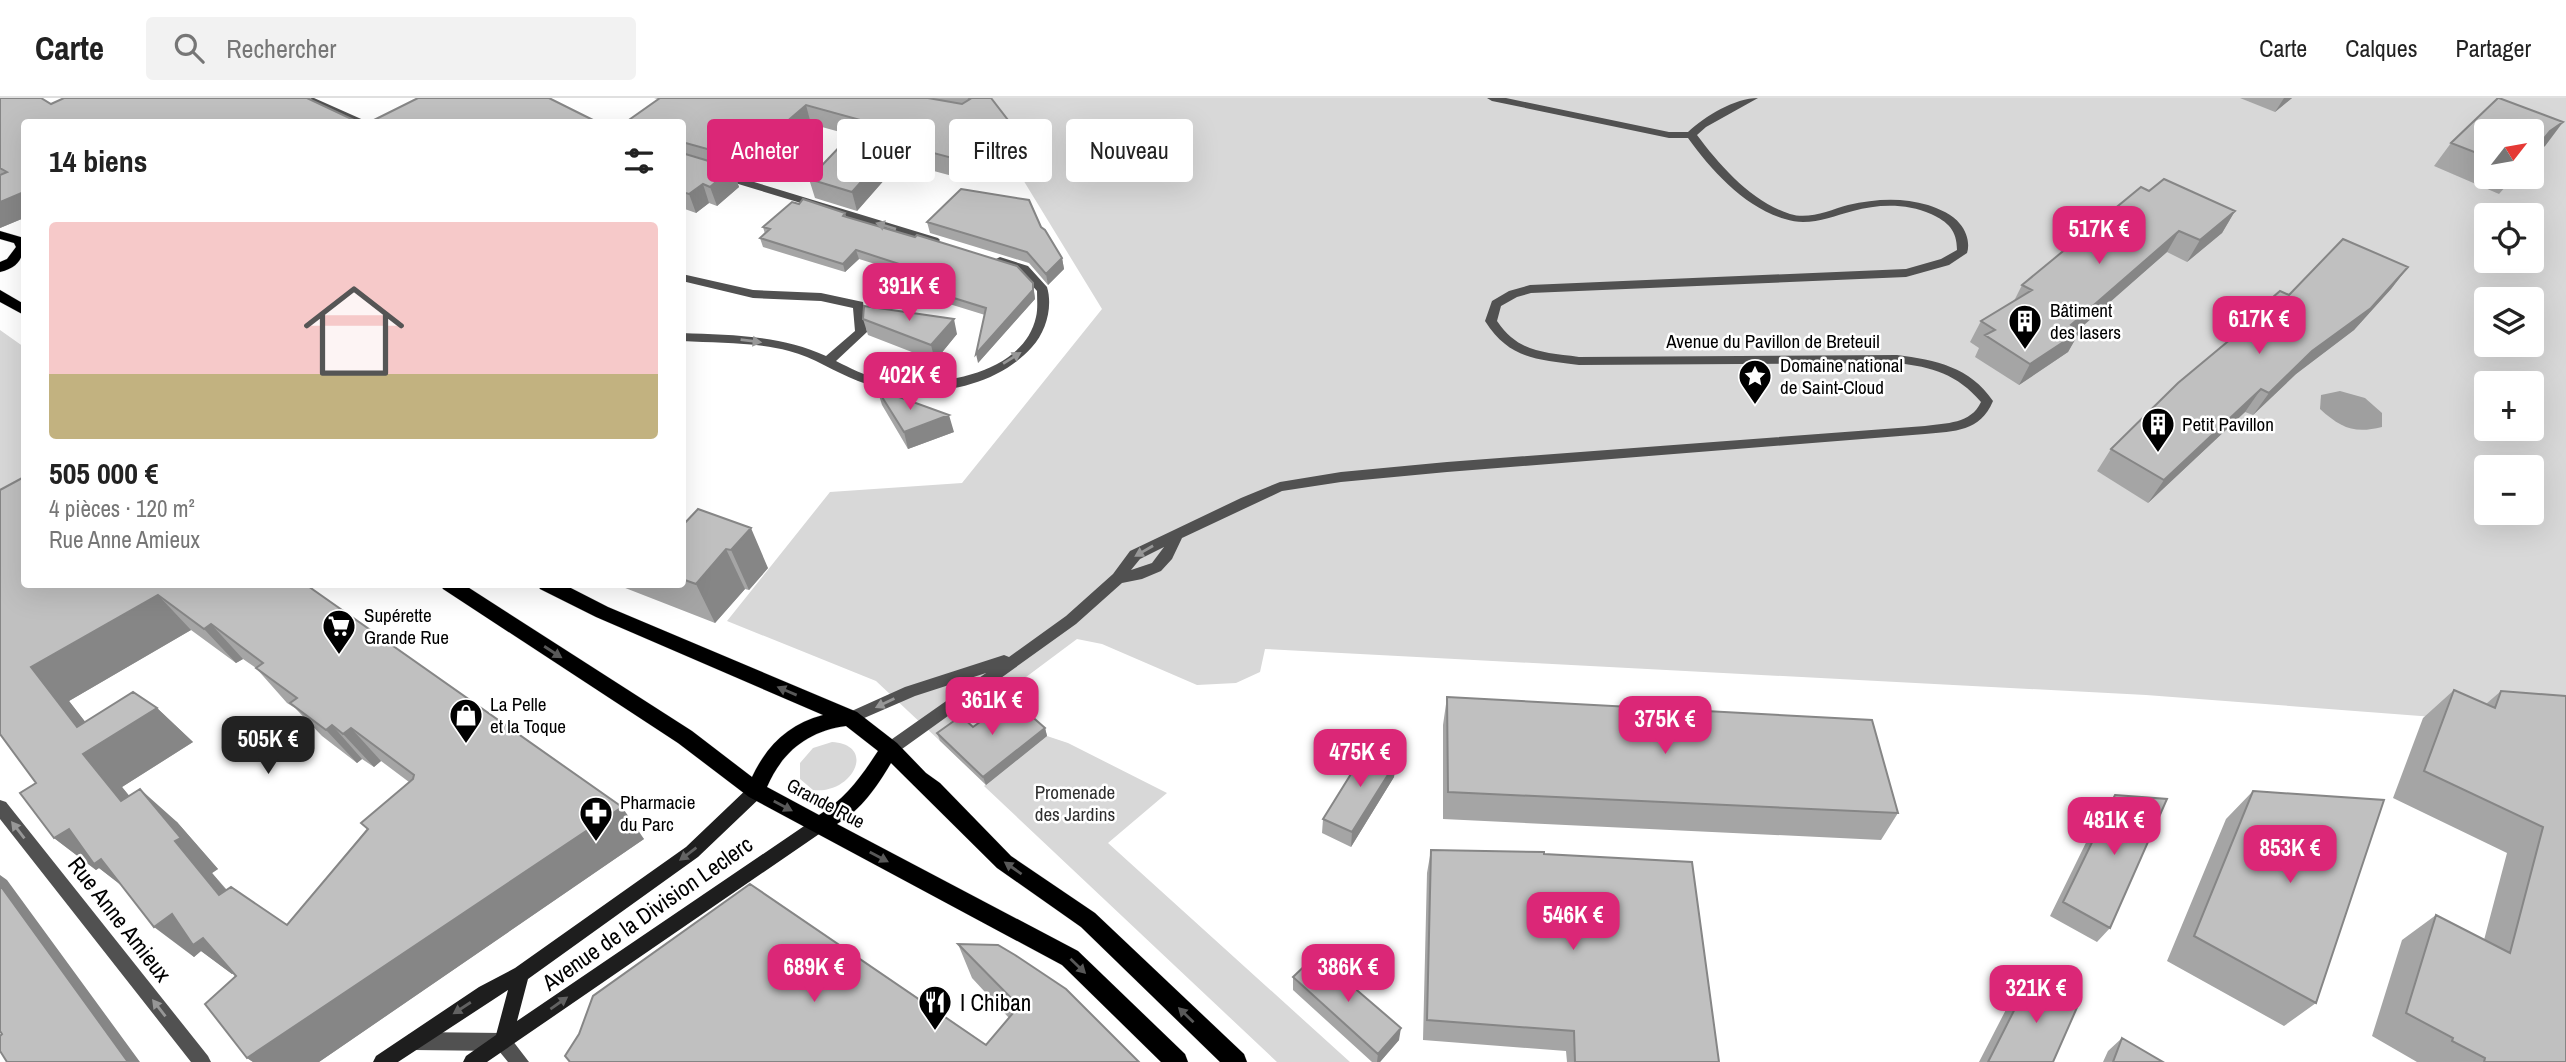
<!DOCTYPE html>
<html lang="fr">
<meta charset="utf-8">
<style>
:root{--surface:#fff;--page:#f2f2f2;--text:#222;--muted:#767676;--line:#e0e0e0;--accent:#db2777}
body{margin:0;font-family:"Archivo Narrow",sans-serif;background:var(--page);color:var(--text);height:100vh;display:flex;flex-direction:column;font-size:26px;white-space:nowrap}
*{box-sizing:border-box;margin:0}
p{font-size:23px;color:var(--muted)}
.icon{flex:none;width:38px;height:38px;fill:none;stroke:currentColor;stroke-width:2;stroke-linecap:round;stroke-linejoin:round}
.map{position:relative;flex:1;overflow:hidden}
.sheet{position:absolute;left:21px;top:21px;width:665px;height:469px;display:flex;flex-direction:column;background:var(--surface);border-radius:7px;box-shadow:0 7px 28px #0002}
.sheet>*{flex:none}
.banner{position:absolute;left:707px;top:21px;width:665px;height:63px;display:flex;gap:14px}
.needle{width:46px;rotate:59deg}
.tools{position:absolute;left:2474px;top:21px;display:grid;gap:14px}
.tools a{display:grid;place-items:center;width:70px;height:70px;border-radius:7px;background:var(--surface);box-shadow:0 7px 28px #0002;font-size:35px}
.price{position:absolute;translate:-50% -60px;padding:0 16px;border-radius:14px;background:var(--accent);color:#fff;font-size:23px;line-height:46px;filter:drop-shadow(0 2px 4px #0008)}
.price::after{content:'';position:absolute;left:50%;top:42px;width:21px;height:16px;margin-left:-10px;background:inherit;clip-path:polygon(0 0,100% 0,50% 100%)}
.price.on{background:#222;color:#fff}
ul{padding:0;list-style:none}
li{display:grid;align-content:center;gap:14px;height:371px;padding:0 28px}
li span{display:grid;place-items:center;height:217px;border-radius:7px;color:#555}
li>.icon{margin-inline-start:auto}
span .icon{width:126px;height:126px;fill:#fffc;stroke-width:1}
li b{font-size:30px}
h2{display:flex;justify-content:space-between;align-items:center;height:84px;padding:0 28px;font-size:30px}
.pill{padding:0 24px;border-radius:7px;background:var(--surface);box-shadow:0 7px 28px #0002;font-size:24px;line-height:63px}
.pill.on{background:var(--accent);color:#fff}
header{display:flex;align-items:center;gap:42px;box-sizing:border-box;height:98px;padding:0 35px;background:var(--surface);border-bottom:2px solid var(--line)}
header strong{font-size:33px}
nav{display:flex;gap:38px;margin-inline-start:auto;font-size:24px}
.search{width:490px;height:63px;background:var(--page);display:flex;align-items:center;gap:18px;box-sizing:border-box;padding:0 24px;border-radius:7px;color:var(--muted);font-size:26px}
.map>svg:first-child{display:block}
.green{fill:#d8d8d8;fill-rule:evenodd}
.water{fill:#9f9f9f}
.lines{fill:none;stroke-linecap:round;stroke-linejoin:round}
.primary-casing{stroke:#dbdbdb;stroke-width:1}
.minor{fill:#515151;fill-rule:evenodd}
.secondary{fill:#1e1e1e;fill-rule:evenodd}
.primary{fill:#000;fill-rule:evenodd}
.wall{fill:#a5a5a5;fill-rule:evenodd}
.shaded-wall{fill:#868686}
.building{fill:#c0c0c0;stroke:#868686;stroke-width:2;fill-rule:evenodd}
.oneway{fill:#979797}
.oneway2{fill:#595959}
.oneway3{fill:#626262}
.labels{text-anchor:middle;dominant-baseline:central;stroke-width:5;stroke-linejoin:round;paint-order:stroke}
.poi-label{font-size:19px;fill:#000;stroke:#fff;text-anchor:start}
.street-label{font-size:19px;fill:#000;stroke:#fff}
.park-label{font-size:19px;fill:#2f2f2f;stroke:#fff}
.near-street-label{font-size:23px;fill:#000;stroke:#fff}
.near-poi-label{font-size:23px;fill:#000;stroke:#fff;text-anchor:start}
</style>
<header>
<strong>Carte</strong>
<div class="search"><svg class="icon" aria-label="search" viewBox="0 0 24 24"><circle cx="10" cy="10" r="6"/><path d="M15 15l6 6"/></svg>Rechercher</div>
<nav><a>Carte</a><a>Calques</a><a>Partager</a></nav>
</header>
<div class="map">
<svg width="2566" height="964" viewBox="0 0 2566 964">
<rect width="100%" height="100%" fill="#fff"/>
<path class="green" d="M973 0H2566V629L2146 597 1265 551 1260 574 1236 585 1197 587 1102 546 1077 541 940 643 876 583 727 523 830 394 962 385 1102 211ZM2487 33H2532V79H2487ZM2487 117H2532V163H2487ZM2487 201H2532V247H2487ZM2487 285H2532V331H2487ZM2487 369H2532V415H2487Z
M0 232 24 249V420L0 433Z
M1047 638 1068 645 1167 695 1108 745 1350 964H1277L984 688Z
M832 644C878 647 852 697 813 692L800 681V665L813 650Z"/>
<path class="water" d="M2340 293 2365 300 2382 315V329C2354 336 2341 330 2320 311L2321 297Z"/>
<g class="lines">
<defs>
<path id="primary" d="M0 133 24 140C24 159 20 169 0 174V164L7 161 16 149 14 145 0 141Z
M0 192 24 206V217L0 204Z
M440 486H463L692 633 752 679C767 647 789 626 823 617L596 519 540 491 537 486H563L608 509 857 614 897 645 926 675 940 685 1011 758 1095 815 1244 956 1247 964H1220L1081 829 997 770 891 665C876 690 862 711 837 726L1078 853 1185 956 1188 964H1161L1062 867 749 699 678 645 443 491ZM846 628 878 653C861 679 846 700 819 717L767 689C782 654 808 633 846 628Z"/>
</defs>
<use href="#primary" class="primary-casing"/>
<path class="minor" d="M300 0H314L368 24H355Z
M1487 0H1506L1669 34H1688C1705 18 1735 0 1758 0L1706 29 1697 37C1720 68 1752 104 1790 116 1809 122 1830 112 1848 107 1875 101 1901 99 1928 107 1939 111 1953 116 1960 126 1967 134 1970 146 1967 155L1949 167 1906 179 1531 195 1517 199 1501 208 1497 223C1519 255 1543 254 1579 259L1897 257C1936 262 1970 269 1993 303 1980 334 1955 333 1925 336L1447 374 1341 384 1282 393 1182 440 1172 461 1161 473 1142 481 1122 485 1076 526 895 656 890 657 885 656 882 651 885 646 986 575 915 598 855 624 850 626 845 624 842 620 845 616 905 589 1004 557 1009 559 1066 518 1113 476 1130 453 1241 400 1280 384 1341 374 1447 364 1925 328C1946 325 1971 326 1981 304 1957 276 1932 269 1897 265L1579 267C1537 261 1510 262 1485 223L1492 203 1509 193 1530 187 1906 171 1941 161 1957 152C1957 132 1948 124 1931 116 1906 105 1878 106 1853 113 1830 119 1808 129 1785 121 1744 109 1712 73 1688 40H1669L1492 3ZM1164 449 1152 465 1131 472 1140 461Z
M682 62 938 140 940 142 938 144H930L682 69Z
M1000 159 1028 168 1047 189C1053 209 1046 234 1032 249 992 294 913 304 858 283 834 274 814 259 789 253 755 244 718 245 682 243V235C731 237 781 237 826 258L855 233 853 210 821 203 753 200 682 183V176L753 192 821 195 863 204 867 234 836 263C850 270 865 278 880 281 929 291 1023 279 1036 219 1038 211 1037 201 1037 193L1020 174 996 165V161Z
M0 702 6 704 208 958 211 964H191L0 721Z
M414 934 503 935 509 938 529 964H508L499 953 414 952 408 949 405 943 408 937Z"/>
<path class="secondary" d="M756 686 762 688 764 693 762 698 698 759 528 881 517 923 813 722 819 720 825 722 827 727 825 732 487 964H463L466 958 496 937 508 892 398 964H373L376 958 479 889 515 870 686 749 750 688Z"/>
<use href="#primary" class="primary"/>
</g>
<path class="wall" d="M0 0 51 6 64 0H311L312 2 24 24V120L0 130Z
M654 0H991L1011 26 1014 44 975 84 900 64 857 113 815 100 809 81 851 37 811 26 749 80 734 75 739 89 717 108 709 105 696 115 682 110V24L658 1Z
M2240 0H2292L2275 14Z
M2498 0 2563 24 2545 48 2532 57V33H2487V79H2514L2499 96 2434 68 2451 45Z
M2149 93 2235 113 2222 135 2187 164 2167 154 2078 231 2080 233 2068 254 2019 287 1975 259 1979 250 1970 244 1981 223 2014 203 2022 187Z
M799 106 845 115 846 119 1034 194 1035 201 978 265 985 217 904 192 902 184 911 177 859 161 845 174 763 149 760 140 765 136 763 129Z
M927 124 1041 129 1062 160 1064 171 1048 187 1029 165 930 135Z
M2408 169 2391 191 2354 232 2296 276 2253 317 2245 314 2148 405 2097 373 2111 351 2247 228 2257 213 2289 197Z
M863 221 957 236 935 263 868 237Z
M877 291 954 334 908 351 882 307Z
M0 392 305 486 644 741 319 964H253L247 960 236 878 234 875 232 876 201 853 194 859 122 788 99 770 96 772 54 740 36 685 4 642ZM191 532 236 565 243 561 256 570 287 605 295 610 322 638 357 665 362 661 374 669 381 663 409 684 361 725 367 731 287 827 227 792 212 775 218 771 177 724 129 698 122 689 193 644 157 610 85 624 69 603Z
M682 428 768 470 749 492 745 491 715 525 615 486H682Z
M2454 592 2486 606 2501 593 2566 598V964H2417L2372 938 2402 842 2436 817 2484 842 2507 755 2393 700 2423 620Z
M1447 599 1898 715 1881 742 1443 721V627Z
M973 629 1045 630 1047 638 986 687 940 643 937 635Z
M1396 664 1394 679 1351 749 1322 735 1323 721Z
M2253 693 2316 905 2284 928 2167 863 2226 721Z
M2115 697 2110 830 2097 844 2050 818 2102 712Z
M1431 752 1544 756 1719 964H1567L1566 953 1423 942 1427 775Z
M958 846 1139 964 986 947 1009 920 972 880Z
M2032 877 2053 964H1979L2014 896Z
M1293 879 1399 942 1380 964H1372L1293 892Z
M2122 940 2163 964H2103L2108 953Z"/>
<path class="shaded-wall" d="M2284 0H2292L2275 14Z
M806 7 811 26 749 80 743 61Z
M2563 24 2545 48 2532 57V55L2550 33Z
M1011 26 1014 44 975 84 971 65Z
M896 45 900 64 857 113 852 94Z
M732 70 739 89 717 108 710 89Z
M703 86 709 105 696 115 689 96Z
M24 94V120L0 130V104Z
M2235 113 2222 135 2187 164 2200 142Z
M2179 133 2167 154 2067 242 2080 233 2068 254 2019 287 2030 266 2071 227Z
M856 152 859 161 845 174 843 166Z
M1062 160 1064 171 1048 187 1046 176Z
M2408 169 2391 191 2354 232 2296 276 2253 317 2269 295 2312 253Z
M1033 185 1035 201 978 265 976 256Z
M954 221 957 236 935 263 931 247Z
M2261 291 2245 314 2148 405 2164 382Z
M949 317 954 334 908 351 904 334Z
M751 430 768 470 749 492 731 452Z
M726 451 745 491 715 525 696 486Z
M158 497 191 532 69 603 101 644 157 610 193 644 122 689 160 735 121 703 83 656 77 629 31 569Z
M211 526 243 561 236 565 204 531Z
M332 627 362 661 357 665 326 632Z
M351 630 381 663 374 669 343 636Z
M1045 630 1047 638 986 687 983 679Z
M1396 664 1394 679 1351 749 1352 734Z
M140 691 177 724 218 771 212 775 256 828 219 797 175 743Z
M622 709 644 741 319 964H253L247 960Z
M69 731 109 763 134 797 99 770 96 772 54 740Z
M0 777 7 782 140 964H128L0 787Z
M172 816 242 869 232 876 201 853 194 859 154 829Z
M1401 930 1399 942 1380 964H1377L1378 956Z"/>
<path class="building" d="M0 0H41L51 6 64 0H307L358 24H24V94L0 104V77L7 74 0 70Z
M418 0H549L597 24H370Z
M660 0H928L962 6 970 1 969 0H991L1011 26 971 65 896 45 852 94 809 81 864 23 806 7 743 61 682 44V24H626Z
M2498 0H2499L2563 24 2550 33 2532 55V33H2487V59L2451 45Z
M682 55 732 70 710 89 703 86 689 96 682 94Z
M2164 81 2235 113 2200 142 2179 133 2071 227 2080 233 2030 266 1985 237 1995 232 1981 223 2032 192 2022 187 2141 89 2149 93Z
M961 91 1029 102 1041 129 1045 132 1062 160 1046 176 1027 154 927 124Z
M803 101 845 115 843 118 915 139 917 137 1017 168 1033 185V192L976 256 986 210 902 184 918 172 856 152 843 166 760 140 770 131 763 129 792 104 799 106Z
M2343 141 2408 169 2371 210 2312 253 2269 295 2261 291 2164 382 2111 351 2178 285 2262 215 2257 213 2280 193 2289 197Z
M864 208 954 221 931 247 863 221Z
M877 291 949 317 904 334Z
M24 379V486H305L622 709 247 960 205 906 236 878 203 840 193 847 172 816 154 829 101 761 94 766 69 731 54 740 20 695 36 685 0 636V392ZM158 497 204 531 211 526 263 565 256 570 297 600 290 605 326 632 332 627 343 636 351 630 414 677 413 681 361 725 368 731 287 827 231 789 219 797 175 743 181 740 140 691 121 703 83 656 157 610 133 594 77 629 31 569Z
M698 411 751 430 731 452 726 451 696 486 682 481V428Z
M2454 592 2495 610 2501 593 2566 598V964H2484L2485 960 2452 943 2453 940 2406 915 2436 817 2510 855 2543 729 2424 673Z
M1447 599 1872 622 1898 715 1448 694Z
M1012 601 1045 630 983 679 937 635 961 618 973 629Z
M1369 647 1396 664 1352 734 1323 721Z
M2253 693 2384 702 2316 905 2194 838Z
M2115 697 2167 701 2110 830 2063 804Z
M1431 752 1544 754V756L1692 764 1719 964H1575L1574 933 1427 922Z
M750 786 986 947 1019 908 958 846 998 847 1015 857 1066 891 1139 964H570L565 958 579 936 593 898Z
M0 787 128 964H7L0 953V938L2 936 0 933Z
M1316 857 1401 930 1378 956 1293 879Z
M2032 877 2079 905 2053 964H1988Z
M2122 940 2163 964H2113Z"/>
<defs><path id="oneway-solid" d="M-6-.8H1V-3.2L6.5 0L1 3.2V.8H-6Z" transform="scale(1.75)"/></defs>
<g class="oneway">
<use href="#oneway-solid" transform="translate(886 128) rotate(-163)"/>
<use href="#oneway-solid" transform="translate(751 243) rotate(7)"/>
<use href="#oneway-solid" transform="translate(1012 260) rotate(-32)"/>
<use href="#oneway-solid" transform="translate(1144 453) rotate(150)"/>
<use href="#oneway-solid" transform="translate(885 605) rotate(154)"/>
<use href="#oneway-solid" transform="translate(18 732) rotate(-128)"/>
<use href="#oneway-solid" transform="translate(159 910) rotate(-128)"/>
</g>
<g class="oneway2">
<use href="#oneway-solid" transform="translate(553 554) rotate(33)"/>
<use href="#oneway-solid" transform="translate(787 593) rotate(-157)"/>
<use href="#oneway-solid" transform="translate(783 708) rotate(28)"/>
<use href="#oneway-solid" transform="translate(879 759) rotate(28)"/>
<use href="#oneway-solid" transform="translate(1013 770) rotate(-145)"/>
<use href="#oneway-solid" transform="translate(1078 868) rotate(44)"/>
<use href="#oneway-solid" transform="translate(1186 917) rotate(-136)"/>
</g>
<g class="oneway3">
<use href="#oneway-solid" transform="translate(688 756) rotate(143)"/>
<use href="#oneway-solid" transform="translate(559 905) rotate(-35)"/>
<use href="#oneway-solid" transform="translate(462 910) rotate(147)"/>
</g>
<defs>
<symbol id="building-pin" viewBox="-11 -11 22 30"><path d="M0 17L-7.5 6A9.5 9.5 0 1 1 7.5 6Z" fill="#000" stroke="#fff"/><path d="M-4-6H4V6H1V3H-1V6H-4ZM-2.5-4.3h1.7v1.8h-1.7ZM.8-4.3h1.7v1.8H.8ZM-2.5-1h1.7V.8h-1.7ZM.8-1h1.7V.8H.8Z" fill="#fff"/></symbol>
<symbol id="sight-pin" viewBox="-11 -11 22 30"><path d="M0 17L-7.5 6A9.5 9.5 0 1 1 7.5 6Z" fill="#000" stroke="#fff"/><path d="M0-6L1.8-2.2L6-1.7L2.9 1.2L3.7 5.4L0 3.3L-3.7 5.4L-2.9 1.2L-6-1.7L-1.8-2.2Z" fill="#fff"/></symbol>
<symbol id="supermarket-pin" viewBox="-11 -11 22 30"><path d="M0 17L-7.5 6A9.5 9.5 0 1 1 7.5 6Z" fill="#000" stroke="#fff"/><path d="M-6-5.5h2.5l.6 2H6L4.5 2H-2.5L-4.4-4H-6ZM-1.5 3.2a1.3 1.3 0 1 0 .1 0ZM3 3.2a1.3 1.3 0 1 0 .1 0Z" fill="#fff"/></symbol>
<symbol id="shop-pin" viewBox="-11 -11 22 30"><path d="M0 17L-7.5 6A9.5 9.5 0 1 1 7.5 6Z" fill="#000" stroke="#fff"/><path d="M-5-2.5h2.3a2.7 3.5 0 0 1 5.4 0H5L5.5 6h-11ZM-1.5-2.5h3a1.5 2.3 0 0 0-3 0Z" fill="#fff"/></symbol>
<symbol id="pharmacy-pin" viewBox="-11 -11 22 30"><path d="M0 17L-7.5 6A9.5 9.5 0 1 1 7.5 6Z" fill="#000" stroke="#fff"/><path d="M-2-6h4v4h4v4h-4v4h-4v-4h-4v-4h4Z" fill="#fff"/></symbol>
<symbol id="restaurant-pin" viewBox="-11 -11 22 30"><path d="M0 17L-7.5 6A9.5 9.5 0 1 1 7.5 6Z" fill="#000" stroke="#fff"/><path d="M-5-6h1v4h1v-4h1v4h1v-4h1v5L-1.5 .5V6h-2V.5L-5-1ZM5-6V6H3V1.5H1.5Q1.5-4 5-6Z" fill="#fff"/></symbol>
</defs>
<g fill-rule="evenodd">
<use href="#building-pin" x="2006" y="204" width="38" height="52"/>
<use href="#sight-pin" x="1736" y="259" width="38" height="52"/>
<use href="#building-pin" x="2139" y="307" width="38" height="52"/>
<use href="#supermarket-pin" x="320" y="509" width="38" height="52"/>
<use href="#shop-pin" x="447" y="598" width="38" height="52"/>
<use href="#pharmacy-pin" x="577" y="696" width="38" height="52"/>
<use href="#restaurant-pin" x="916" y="885" width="38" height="52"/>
</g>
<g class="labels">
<g class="poi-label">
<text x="2050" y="212">Bâtiment<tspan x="2050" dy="22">des lasers</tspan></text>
<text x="1780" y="267">Domaine national<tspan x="1780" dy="22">de Saint-Cloud</tspan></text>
<text x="2182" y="326">Petit Pavillon</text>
<text x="364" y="517">Supérette<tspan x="364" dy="22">Grande Rue</tspan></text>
<text x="490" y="606">La Pelle<tspan x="490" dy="22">et la Toque</tspan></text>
<text x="620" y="704">Pharmacie<tspan x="620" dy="22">du Parc</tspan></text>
</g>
<g class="street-label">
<text x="1773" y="243">Avenue du Pavillon de Breteuil</text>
<text transform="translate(826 705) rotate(28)">Grande Rue</text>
</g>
<g class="park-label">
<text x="1075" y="694">Promenade<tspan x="1075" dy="22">des Jardins</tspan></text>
</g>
<g class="near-street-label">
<text transform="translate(647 815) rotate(-35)">Avenue de la Division Leclerc</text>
<text transform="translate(120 821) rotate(52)">Rue Anne Amieux</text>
</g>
<g class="near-poi-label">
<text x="960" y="904">I Chiban</text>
</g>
</g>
</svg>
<div class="tools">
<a><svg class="needle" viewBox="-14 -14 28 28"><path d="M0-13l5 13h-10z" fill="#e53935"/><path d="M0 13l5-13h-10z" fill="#767676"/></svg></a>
<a><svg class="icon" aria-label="locate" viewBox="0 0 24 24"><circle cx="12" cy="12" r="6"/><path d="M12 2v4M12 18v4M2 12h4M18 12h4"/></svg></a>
<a><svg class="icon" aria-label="layers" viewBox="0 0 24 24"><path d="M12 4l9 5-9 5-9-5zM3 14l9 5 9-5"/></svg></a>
<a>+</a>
<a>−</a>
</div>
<b class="price" style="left:2099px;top:168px">517K €</b>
<b class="price" style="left:909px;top:225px">391K €</b>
<b class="price" style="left:2259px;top:258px">617K €</b>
<b class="price" style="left:910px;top:314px">402K €</b>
<b class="price" style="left:992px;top:639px">361K €</b>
<b class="price" style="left:1665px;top:658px">375K €</b>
<b class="price on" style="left:268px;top:678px">505K €</b>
<b class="price" style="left:1360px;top:691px">475K €</b>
<b class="price" style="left:2114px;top:759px">481K €</b>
<b class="price" style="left:2290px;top:787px">853K €</b>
<b class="price" style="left:1573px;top:854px">546K €</b>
<b class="price" style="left:814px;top:906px">689K €</b>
<b class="price" style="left:1348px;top:906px">386K €</b>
<b class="price" style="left:2036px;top:927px">321K €</b>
<div class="banner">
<a class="pill on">Acheter</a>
<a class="pill">Louer</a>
<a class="pill">Filtres</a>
<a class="pill">Nouveau</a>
</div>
<section class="sheet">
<h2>14 biens<svg class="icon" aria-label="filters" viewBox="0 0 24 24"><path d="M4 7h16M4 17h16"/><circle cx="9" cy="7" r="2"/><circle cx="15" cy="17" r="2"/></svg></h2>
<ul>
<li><span style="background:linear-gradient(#f6c9c9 70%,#c2b280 0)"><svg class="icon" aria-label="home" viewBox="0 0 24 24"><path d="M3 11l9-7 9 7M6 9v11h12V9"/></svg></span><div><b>505 000 €</b><p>4 pièces · 120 m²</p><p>Rue Anne Amieux</p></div></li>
</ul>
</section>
</div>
